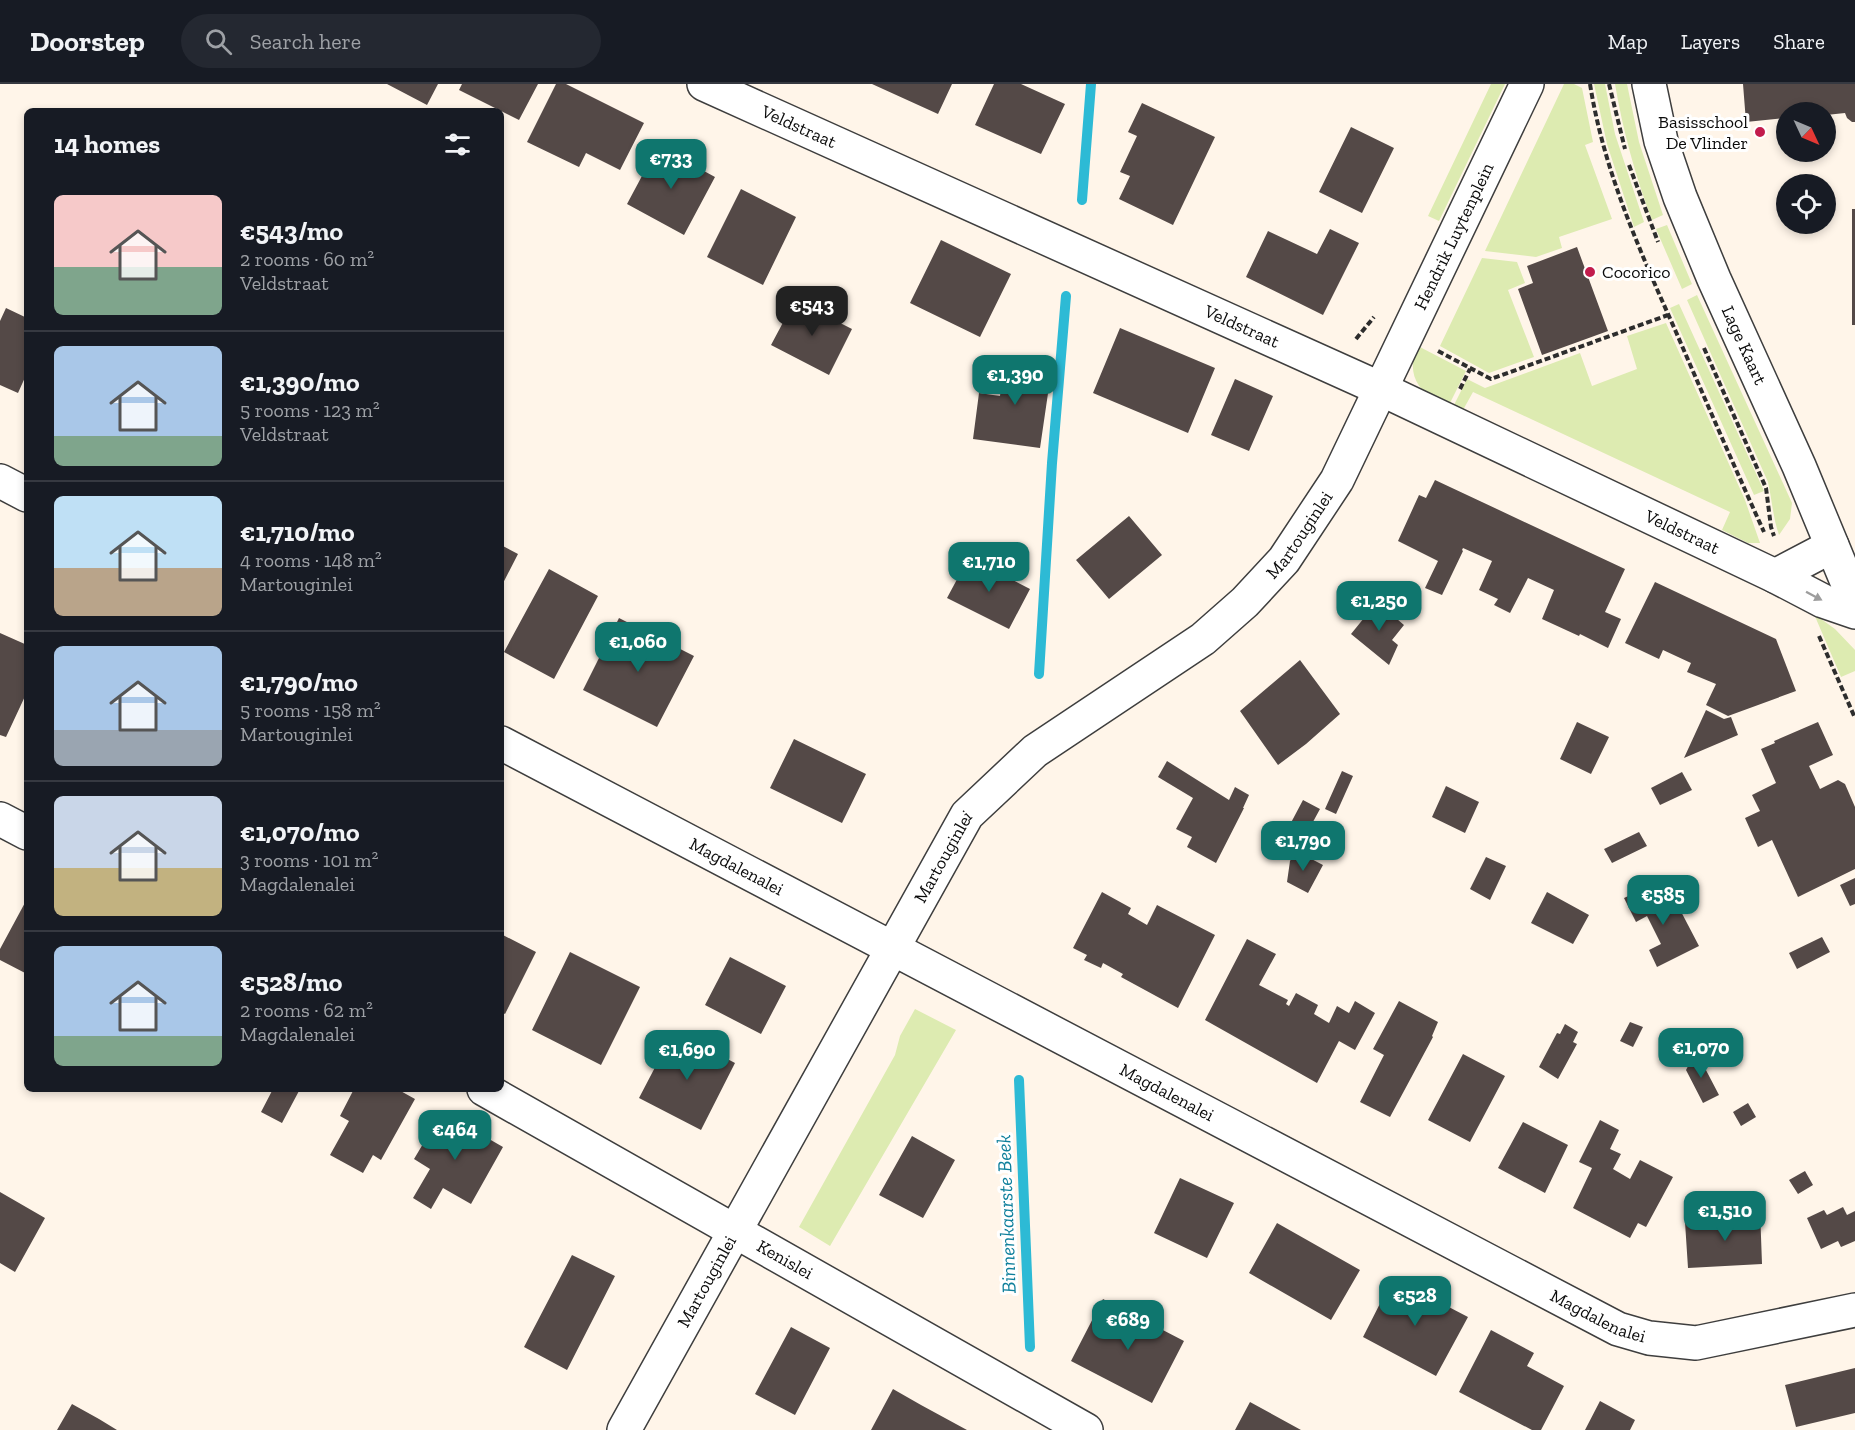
<!DOCTYPE html>
<meta charset="utf-8">
<style>
:root{--surface:#171b24;--page:#242831;--text:#f1f3f6;--muted:#9ea1a6;--line:#363941;--accent:#0f766e}
body{margin:0;font-family:"Zilla Slab",serif;background:var(--page);color:var(--text);height:100vh;display:flex;flex-direction:column;font-size:22px;white-space:nowrap}
*{box-sizing:border-box;margin:0}
p{font-size:20px;color:var(--muted)}
.icon{flex:none;width:33px;height:33px;fill:none;stroke:currentColor;stroke-width:2;stroke-linecap:round;stroke-linejoin:round}
.map{position:relative;flex:1;overflow:hidden}
.drawer{position:absolute;left:24px;top:24px;width:480px;height:984px;display:flex;flex-direction:column;background:var(--surface);border-radius:9px;box-shadow:0 3px 9px #0003}
.drawer>*{flex:none}
.needle{width:39px;rotate:134deg}
.tools{position:absolute;left:1776px;top:18px;display:grid;gap:12px}
.tools a{display:grid;place-items:center;width:60px;height:60px;border-radius:50%;background:var(--surface);box-shadow:0 3px 9px #0003;font-size:30px}
.price{position:absolute;translate:-50% -51px;padding:0 14px;border-radius:12px;background:var(--accent);color:#fff;font-size:20px;line-height:39px;filter:drop-shadow(0 2px 3px #0008)}
.price::after{content:'';position:absolute;left:50%;top:36px;width:18px;height:14px;margin-left:-9px;background:inherit;clip-path:polygon(0 0,100% 0,50% 100%)}
.price.selected{background:#222;color:#fff}
ul{padding:0;list-style:none}
li{display:flex;align-items:center;gap:18px;height:150px;padding:0 30px}
li+li{border-top:2px solid var(--line)}
li span{display:grid;place-items:center;flex:none;width:168px;height:120px;border-radius:9px;color:#555}
li>.icon{margin-inline-start:auto}
span .icon{width:72px;height:72px;fill:#fffc;stroke-width:1}
li b{font-size:26px}
h2{display:flex;justify-content:space-between;align-items:center;height:72px;padding:0 30px;font-size:26px}
header{display:flex;align-items:center;gap:36px;box-sizing:border-box;height:84px;padding:0 30px;background:var(--surface);border-bottom:2px solid var(--line)}
header strong{font-size:28px}
nav{display:flex;gap:33px;margin-inline-start:auto;font-size:21px}
.search{width:420px;height:54px;background:var(--page);display:flex;align-items:center;gap:15px;box-sizing:border-box;padding:0 21px;border-radius:33px;color:var(--muted);font-size:22px}
.map>svg:first-child{display:block}
.green{fill:#ddebb1}
.lines{fill:none;stroke-linecap:round;stroke-linejoin:round}
.stream{stroke:#2dbad5;stroke-width:10}
.building{fill:#544947}
.minor-casing{stroke:#3e3e3e;stroke-width:36}
.path{stroke:#2d2d2d;stroke-width:4;stroke-dasharray:6 3;stroke-linecap:butt}
.minor{stroke:#fff;stroke-width:33}
.oneway{fill:#9d9d9d}
.poi-dot{fill:#c21c4c;stroke:#fff;stroke-width:2}
.labels{text-anchor:middle;dominant-baseline:central;stroke-width:6;stroke-linejoin:round;paint-order:stroke}
.poi-label{font-size:18px;fill:#0b0b0b;stroke:#fff;text-anchor:end}
.street-label{font-size:18px;fill:#0b0b0b;stroke:#fff}
.water-label{font-size:20px;font-style:italic;fill:#0e7f9b;stroke:#fff}
</style>
<header>
<strong>Doorstep</strong>
<div class="search"><svg class="icon" aria-label="search" viewBox="0 0 24 24"><circle cx="10" cy="10" r="6"/><path d="M15 15l6 6"/></svg>Search here</div>
<nav><a>Map</a><a>Layers</a><a>Share</a></nav>
</header>
<div class="map">
<svg width="1855" height="1346" viewBox="0 0 1855 1346">
<rect width="100%" height="100%" fill="#fff5e9"/>
<path class="green" d="M1491 0H1505L1439 137 1428 132Z
M1564 0H1574L1582 4 1593 58 1585 61 1612 135 1559 153 1562 164 1536 173 1485 167Z
M1594 0H1605L1615 50 1644 138 1634 143 1607 60Z
M1615 0H1627L1639 58 1663 131 1652 136C1635 91 1623 47 1615 0Z
M1667 141 1692 200 1682 205 1656 145Z
M1482 174 1517 178 1525 199 1508 206 1534 273 1489 289 1440 262Z
M1697 211 1792 419 1790 435 1779 451C1773 434 1772 416 1768 398L1687 216Z
M1679 220 1764 407 1754 411 1670 224Z
M1666 239 1745 416 1760 459H1748L1722 446 1730 428 1473 308 1463 326 1454 321 1467 295 1485 304 1580 269 1592 302 1637 285 1627 252Z
M1416 261 1466 287 1450 319 1441 315 1438 320C1415 302 1408 291 1416 261Z
M1814 530 1835 545 1855 566V587L1841 593Z
M915 925 956 946 830 1162 799 1143 895 971 900 952Z"/>
<g class="lines">
<path class="stream" d="M1082 116 1091 0
M1039 590 1052 379 1066 212
M1019 996 1030 1263"/>
</g>
<path class="building" d="M387 0H438L427 21Z
M462 0H538L519 36 459 6Z
M556 0H566L644 39 620 86 586 69 579 83 527 58Z
M872 0H952L938 30Z
M994 0H1021L1065 20 1041 70 975 41Z
M1743 0H1855V38H1852L1847 34 1845 29 1826 31V28H1786V34L1746 38Z
M1142 19 1215 53 1173 141 1119 115 1130 92 1120 88 1137 52 1128 48Z
M1351 43 1394 64 1362 129 1319 108Z
M658 62 715 93 684 151 627 120Z
M741 105 796 133 763 201 707 173Z
M1852 125H1855V241H1852Z
M1330 145 1359 159 1323 231 1246 193 1268 147 1317 170Z
M941 156 1011 190 980 253 910 219Z
M1577 163 1608 247 1542 271 1518 205 1533 199 1527 182Z
M795 216 852 245 829 291 771 261Z
M6 224 27 234V255L25 260 27 262V289L18 309 0 301V237Z
M1120 244 1215 284 1188 349 1093 309Z
M1005 275 1052 282 1040 364 973 355 979 309 1000 312Z
M1235 295 1273 312 1249 367 1211 351Z
M1435 396 1625 485 1605 528 1621 535 1608 564 1580 550 1579 552 1542 535 1554 506 1528 494 1510 529 1494 521 1498 515 1479 506 1492 477 1463 464 1462 466 1463 467 1442 511 1425 504 1438 477 1398 457 1419 411 1426 414Z
M1129 432 1162 471 1109 515 1076 476Z
M501 461 518 470 501 503Z
M969 473 1030 505 1009 545 947 514Z
M549 485 598 512 554 595 504 568Z
M1655 498 1776 555 1796 607 1728 632 1706 621 1716 600 1687 588 1691 579 1663 566 1659 575 1625 559Z
M1377 518 1404 541 1392 556 1398 561 1389 581 1351 550Z
M619 534 694 572 657 643 583 606Z
M0 549 27 561V608L6 653 0 651Z
M1300 576 1340 630 1306 660 1278 681 1240 627Z
M1706 626 1724 635 1731 633 1738 651 1684 674Z
M1577 638 1609 653 1591 690 1560 675Z
M1818 638 1833 671 1809 682 1820 705 1838 696 1845 700 1855 723V785L1798 813 1772 756 1758 763 1745 734 1760 727 1752 711 1776 699 1761 665 1775 659 1774 657Z
M794 655 866 690 842 739 770 704Z
M1167 677 1229 716 1235 703 1249 711 1243 724H1244L1216 779 1187 763 1192 753 1176 745 1193 714 1158 693Z
M1342 687 1353 692 1336 730 1325 725Z
M1682 688 1692 706 1660 721 1651 704Z
M1446 702 1479 718 1465 749 1432 733Z
M1303 716 1320 725 1302 758 1285 750Z
M1639 748 1647 762 1612 779 1604 765Z
M1296 767 1323 781 1308 809 1287 798 1290 777Z
M1486 773 1506 782 1490 816 1470 805Z
M1855 794V820L1850 822 1840 801Z
M1650 802 1662 825 1676 818 1699 862 1657 883 1649 866 1661 860 1647 832 1636 838 1624 814Z
M1102 808 1131 824 1128 830 1147 841 1157 821 1215 851 1178 924 1121 893 1123 890 1103 879 1101 884 1084 876 1087 871 1073 864Z
M1547 808 1589 831 1573 860 1531 839Z
M27 815V890L0 876V865Z
M501 850 536 868 505 930 501 928Z
M1822 853 1830 868 1797 885 1789 869Z
M1247 855 1276 870 1259 901 1288 916 1286 920 1289 922 1296 909 1318 921 1314 930 1329 939 1337 922 1349 929 1355 917 1375 929 1355 966 1339 957 1317 999 1205 936Z
M570 868 640 903 601 981 532 946Z
M730 873 786 902 761 950 705 921Z
M1399 917 1438 938 1432 952 1433 953 1390 1033 1360 1018 1384 971 1373 965Z
M1630 938 1643 943 1633 963 1620 957Z
M1565 940 1578 948 1573 958 1577 960 1558 995 1539 983 1557 949 1560 950Z
M674 947 735 979 701 1046 639 1014Z
M1696 967 1719 1011 1703 1019 1686 986Z
M1463 970 1505 992 1470 1058 1428 1036Z
M273 1005H300L282 1039 261 1028Z
M354 1005H397L415 1015 381 1076 373 1071 363 1089 330 1071 349 1037 340 1032Z
M1748 1019 1756 1033 1741 1042 1733 1028Z
M442 1028 503 1063 471 1120 443 1104 431 1125 413 1114 430 1085 414 1075Z
M1600 1036 1619 1046 1610 1065 1621 1070 1613 1085 1630 1095 1640 1076 1673 1093 1646 1143 1638 1139 1630 1154 1573 1124 1592 1084 1579 1078Z
M1523 1038 1568 1061 1545 1109 1498 1084Z
M912 1052 955 1076 923 1134 879 1111Z
M1805 1087 1813 1101 1798 1110 1789 1096Z
M1180 1094 1234 1119 1207 1174 1154 1149Z
M0 1108 45 1134 15 1188 0 1179Z
M1843 1123 1847 1131 1855 1127V1157L1841 1163 1838 1157 1821 1165 1807 1134 1824 1126 1827 1131Z
M1760 1125 1762 1180 1688 1184 1685 1138 1741 1136 1740 1126Z
M1277 1139 1360 1186 1331 1236 1249 1189Z
M572 1171 615 1192 567 1286 524 1263Z
M1393 1194 1468 1233 1436 1292 1363 1253Z
M1103 1215 1184 1257 1152 1319 1071 1277Z
M791 1243 830 1264 795 1331 755 1310Z
M1491 1246 1534 1269 1527 1282 1564 1302 1541 1346H1532L1459 1308Z
M1855 1284V1329L1796 1343 1785 1301Z
M893 1305 921 1321 967 1346H871Z
M1600 1317 1635 1336 1630 1346H1585Z
M1250 1318 1301 1346H1235Z
M72 1320 99 1335 117 1346H57Z"/>
<g class="lines">
<defs>
<g id="minor">
<path id="s1" d="M704 0 1381 305 1775 492 1823 517 1855 528"/>
<path id="s2" d="M1649 0 1661 57 1680 113 1714 195 1799 382 1855 517"/>
<path d="M0 397 27 411"/>
<path d="M1775 492 1832 462"/>
<path id="s3" d="M501 659 1618 1245 1649 1254 1696 1259 1855 1226"/>
<path d="M0 735 27 749"/>
<path id="s4" d="M484 1005 1086 1346"/>
<path id="s5" d="M624 1346 967 731 1035 667 1203 555 1245 518 1284 476 1337 396 1527 0"/>
</g>
</defs>
<use href="#minor" class="minor-casing"/>
<path class="path" d="M1590 0C1604 88 1640 167 1676 248 1705 315 1734 382 1764 448
M1609 0 1625 65
M1629 81 1658 158
M1356 255 1374 233
M1704 264 1766 404 1771 443 1774 452
M1438 267 1491 295 1668 231
M1460 305 1470 285
M1819 552 1855 634"/>
<use href="#minor" class="minor"/>
</g>
<defs><path id="oneway-solid" d="M-6-.8H1V-3.2L6.5 0L1 3.2V.8H-6Z" transform="scale(1.5)"/></defs>
<use class="oneway" href="#oneway-solid" transform="translate(1814 512) rotate(28)"/>
<g class="poi-dot">
<circle cx="1760" cy="48" r="6"/>
<circle cx="1590" cy="188" r="6"/>
</g>
<g class="labels">
<g class="poi-label">
<text x="1748" y="38">Basisschool<tspan x="1748" dy="21">De Vlinder</tspan></text>
<text x="1602" y="188" text-anchor="start">Cocorico</text>
</g>
<g class="street-label">
<text stroke="none"><textPath href="#s1" startOffset="104">Veldstraat</textPath></text>
<text stroke="none"><textPath href="#s5" startOffset="1479">Hendrik Luytenplein</textPath></text>
<text stroke="none"><textPath href="#s1" startOffset="590">Veldstraat</textPath></text>
<text stroke="none"><textPath href="#s2" startOffset="279">Lage Kaart</textPath></text>
<text stroke="none"><textPath href="#s1" startOffset="1076">Veldstraat</textPath></text>
<text stroke="none"><textPath href="#s5" startOffset="1142">Martouginlei</textPath></text>
<text stroke="none"><textPath href="#s5" startOffset="656">Martouginlei</textPath></text>
<text stroke="none"><textPath href="#s3" startOffset="266">Magdalenalei</textPath></text>
<text stroke="none"><textPath href="#s3" startOffset="752">Magdalenalei</textPath></text>
<text stroke="none"><textPath href="#s4" startOffset="346">Kenislei</textPath></text>
<text stroke="none"><textPath href="#s5" startOffset="170">Martouginlei</textPath></text>
<text stroke="none"><textPath href="#s3" startOffset="1238">Magdalenalei</textPath></text>
</g>
<g class="water-label">
<text transform="translate(1006 1130) rotate(-92)">Binnenkaarste Beek</text>
</g>
</g>
</svg>
<div class="tools">
<a><svg class="needle" viewBox="-14 -14 28 28"><path d="M0-13l5 13h-10z" fill="#e53935"/><path d="M0 13l5-13h-10z" fill="#9ea1a6"/></svg></a>
<a><svg class="icon" aria-label="locate" viewBox="0 0 24 24"><circle cx="12" cy="12" r="6"/><path d="M12 2v4M12 18v4M2 12h4M18 12h4"/></svg></a>
</div>
<b class="price" style="left:671px;top:106px">€733</b>
<b class="price selected" style="left:812px;top:253px">€543</b>
<b class="price" style="left:1015px;top:322px">€1,390</b>
<b class="price" style="left:989px;top:509px">€1,710</b>
<b class="price" style="left:1379px;top:548px">€1,250</b>
<b class="price" style="left:638px;top:589px">€1,060</b>
<b class="price" style="left:1303px;top:788px">€1,790</b>
<b class="price" style="left:1663px;top:842px">€585</b>
<b class="price" style="left:1701px;top:995px">€1,070</b>
<b class="price" style="left:687px;top:997px">€1,690</b>
<b class="price" style="left:455px;top:1077px">€464</b>
<b class="price" style="left:1725px;top:1158px">€1,510</b>
<b class="price" style="left:1415px;top:1243px">€528</b>
<b class="price" style="left:1128px;top:1267px">€689</b>
<section class="drawer">
<h2>14 homes<svg class="icon" aria-label="filters" viewBox="0 0 24 24"><path d="M4 7h16M4 17h16"/><circle cx="9" cy="7" r="2"/><circle cx="15" cy="17" r="2"/></svg></h2>
<ul>
<li><span style="background:linear-gradient(#f6c9c9 60%,#7fa58c 0)"><svg class="icon" aria-label="home" viewBox="0 0 24 24"><path d="M3 11l9-7 9 7M6 9v11h12V9"/></svg></span><div><b>€543/mo</b><p>2 rooms · 60 m²</p><p>Veldstraat</p></div></li>
<li><span style="background:linear-gradient(#a9c7e8 75%,#7fa58c 0)"><svg class="icon" aria-label="home" viewBox="0 0 24 24"><path d="M3 11l9-7 9 7M6 9v11h12V9"/></svg></span><div><b>€1,390/mo</b><p>5 rooms · 123 m²</p><p>Veldstraat</p></div></li>
<li><span style="background:linear-gradient(#bfe0f5 60%,#b9a48a 0)"><svg class="icon" aria-label="home" viewBox="0 0 24 24"><path d="M3 11l9-7 9 7M6 9v11h12V9"/></svg></span><div><b>€1,710/mo</b><p>4 rooms · 148 m²</p><p>Martouginlei</p></div></li>
<li><span style="background:linear-gradient(#a9c7e8 70%,#9aa5b1 0)"><svg class="icon" aria-label="home" viewBox="0 0 24 24"><path d="M3 11l9-7 9 7M6 9v11h12V9"/></svg></span><div><b>€1,790/mo</b><p>5 rooms · 158 m²</p><p>Martouginlei</p></div></li>
<li><span style="background:linear-gradient(#c9d6e8 60%,#c2b280 0)"><svg class="icon" aria-label="home" viewBox="0 0 24 24"><path d="M3 11l9-7 9 7M6 9v11h12V9"/></svg></span><div><b>€1,070/mo</b><p>3 rooms · 101 m²</p><p>Magdalenalei</p></div></li>
<li><span style="background:linear-gradient(#a9c7e8 75%,#7fa58c 0)"><svg class="icon" aria-label="home" viewBox="0 0 24 24"><path d="M3 11l9-7 9 7M6 9v11h12V9"/></svg></span><div><b>€528/mo</b><p>2 rooms · 62 m²</p><p>Magdalenalei</p></div></li>
</ul>
</section>
</div>
